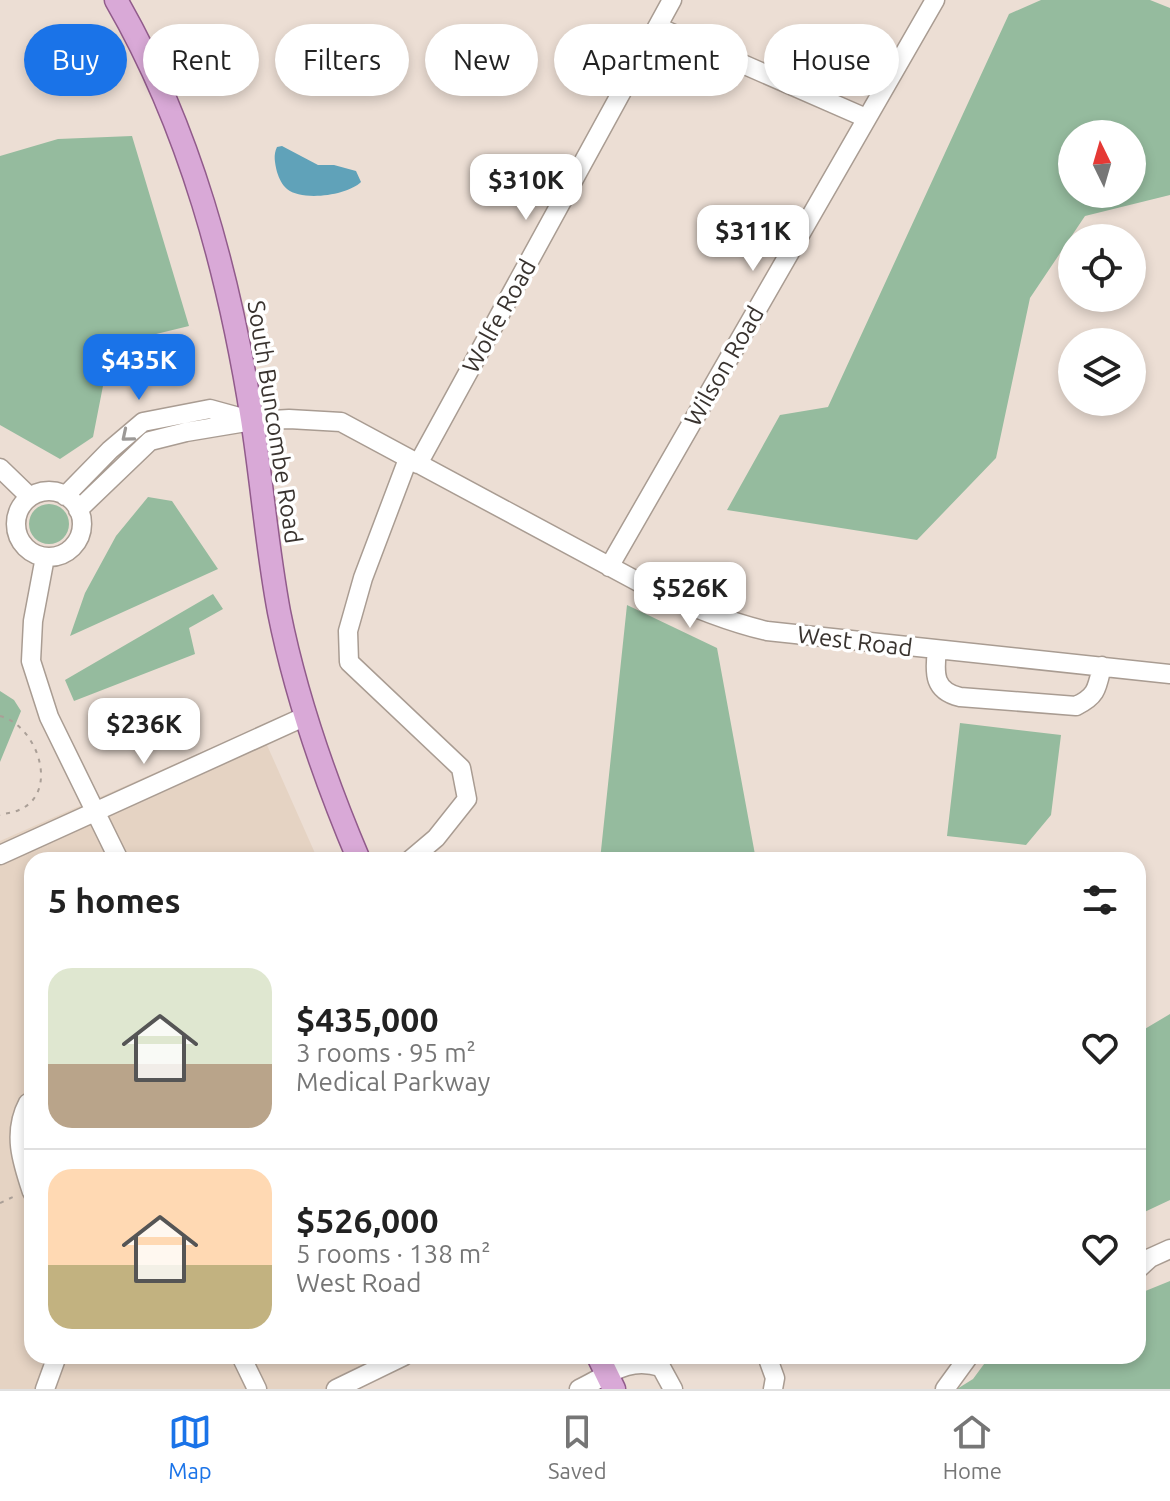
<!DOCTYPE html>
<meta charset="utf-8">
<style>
:root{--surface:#fff;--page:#f6f6f6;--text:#222;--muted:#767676;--line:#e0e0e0;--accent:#1a73e8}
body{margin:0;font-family:Ubuntu,sans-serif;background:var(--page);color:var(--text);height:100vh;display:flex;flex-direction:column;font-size:30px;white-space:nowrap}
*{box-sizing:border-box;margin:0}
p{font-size:26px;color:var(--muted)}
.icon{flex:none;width:44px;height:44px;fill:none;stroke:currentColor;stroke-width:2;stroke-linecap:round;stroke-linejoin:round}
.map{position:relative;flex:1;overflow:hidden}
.drawer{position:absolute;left:24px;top:852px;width:1122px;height:512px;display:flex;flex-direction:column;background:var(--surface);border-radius:24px;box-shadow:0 4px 12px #0003}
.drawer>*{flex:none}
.top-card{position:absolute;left:24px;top:24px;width:1122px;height:72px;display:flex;gap:16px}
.needle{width:52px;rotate:355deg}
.controls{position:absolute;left:1058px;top:120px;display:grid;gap:16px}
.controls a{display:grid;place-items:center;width:88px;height:88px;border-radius:50%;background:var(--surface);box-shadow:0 4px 12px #0003;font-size:40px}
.price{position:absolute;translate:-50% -68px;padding:0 18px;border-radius:16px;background:#fff;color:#222;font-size:26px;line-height:52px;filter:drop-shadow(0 2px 4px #0008)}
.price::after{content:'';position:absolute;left:50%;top:48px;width:24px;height:18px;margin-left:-12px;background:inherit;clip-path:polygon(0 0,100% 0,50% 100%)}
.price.active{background:var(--accent);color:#fff}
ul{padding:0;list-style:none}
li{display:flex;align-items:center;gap:24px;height:200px;padding:0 24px}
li+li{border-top:2px solid var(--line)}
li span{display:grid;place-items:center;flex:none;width:224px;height:160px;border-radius:24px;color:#555}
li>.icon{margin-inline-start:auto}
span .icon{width:96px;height:96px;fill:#fffc;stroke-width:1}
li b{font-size:34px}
h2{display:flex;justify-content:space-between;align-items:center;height:96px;padding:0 24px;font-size:34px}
.tag{padding:0 28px;border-radius:36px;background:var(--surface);box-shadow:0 4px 12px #0003;font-size:28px;line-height:72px}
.tag.active{background:var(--accent);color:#fff}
.dock{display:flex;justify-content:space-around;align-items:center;height:112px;border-top:2px solid var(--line);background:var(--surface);font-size:22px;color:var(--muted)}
.dock a{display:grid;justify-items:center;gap:4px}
.dock .active{color:var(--accent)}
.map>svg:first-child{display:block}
.built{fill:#e5d3c3}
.green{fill:#95bb9e;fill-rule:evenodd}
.water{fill:#60a2b9}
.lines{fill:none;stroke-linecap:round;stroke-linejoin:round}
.minor-casing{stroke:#a99c92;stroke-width:21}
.major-casing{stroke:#915b8b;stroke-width:25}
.path{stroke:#aa9f97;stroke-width:2;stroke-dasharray:4 6;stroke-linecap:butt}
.minor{stroke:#fff;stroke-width:18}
.major{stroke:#d9a9d7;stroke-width:22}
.oneway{stroke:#9c9997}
.labels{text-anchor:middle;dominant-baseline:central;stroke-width:7;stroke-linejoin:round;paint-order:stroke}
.street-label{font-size:24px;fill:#39332f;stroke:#fff}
</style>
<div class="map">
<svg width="1170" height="1389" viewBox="0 0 1170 1389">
<rect width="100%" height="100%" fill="#ecded4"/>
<path class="built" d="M259 727 318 860H32V1356H398L326 1389H0V841Z"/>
<path class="green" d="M1041 0H1150L1170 8V195L1085 216 1030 298 996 458 917 540 727 510 780 415 828 407 1009 14ZM1072 134H1132V194H1072Z
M132 136 189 326 111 345 93 437 60 459 0 425V156L58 139Z
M148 497 172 501 218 569 70 636 85 593 116 536Z
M29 524a20 20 0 1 1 40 0a20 20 0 1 1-40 0Z
M213 594 223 609 189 628 195 654 74 701 65 680Z
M627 605 717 648 756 860H600Z
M0 691 14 700 21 711 0 762Z
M960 723 1061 735 1051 815 1026 845 947 836Z
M1170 1014V1200L1138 1215V1033Z
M1170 1281V1389H957L973 1379 990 1356H1138V1294Z"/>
<path class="water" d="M282 146 318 165H334L356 171 361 182C348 195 303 202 287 189 282 185 279 178 277 172 275 163 273 155 277 147Z"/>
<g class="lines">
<defs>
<path id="minor" d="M658 27 866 118
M408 459 363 578 348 631 349 662 461 768 467 799 436 838 410 860
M418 464 672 0
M0 468 30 497
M16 524a33 33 0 1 1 66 0a33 33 0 1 1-66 0Z
M65 496 110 450 143 422 210 409 250 420
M78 510 150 441 186 432 252 421 289 419 341 422 646 586C686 605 724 621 767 631L1170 674
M45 557 33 621 31 661 49 717 119 860
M609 567 935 0
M937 650C934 674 934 691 960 697L1076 706C1097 696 1097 688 1102 666
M0 855 306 716
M32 1104 28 1103C12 1133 22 1162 32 1192
M1138 1269 1150 1258 1170 1249
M241 1356 257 1389
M767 1356 775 1378 773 1389
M45 1389 57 1356
M336 1389 404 1356
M579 1389C610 1374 627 1357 661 1367L673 1389
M945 1389 969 1356"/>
<path id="major" d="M116 0C190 128 229 274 252 419 262 483 267 548 279 612 296 697 325 780 359 860
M598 1356 614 1389"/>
</defs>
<use href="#minor" class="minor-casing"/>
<use href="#major" class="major-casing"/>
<path class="path" d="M0 716C38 726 60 793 19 810 13 813 6 813 0 815
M0 1203 17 1195"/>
<use href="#minor" class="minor"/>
<use href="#major" class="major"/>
</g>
<defs><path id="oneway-chevron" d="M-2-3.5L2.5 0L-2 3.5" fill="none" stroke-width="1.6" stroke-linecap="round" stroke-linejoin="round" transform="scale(2)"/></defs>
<use class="oneway" href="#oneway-chevron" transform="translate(127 436) rotate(140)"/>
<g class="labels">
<g class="street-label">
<text transform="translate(499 316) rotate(-61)">Wolfe Road</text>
<text transform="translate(724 366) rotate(-60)">Wilson Road</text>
<text transform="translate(275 422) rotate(81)">South Buncombe Road</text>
<text transform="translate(855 641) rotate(7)">West Road</text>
</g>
</g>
</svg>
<div class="controls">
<a><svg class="needle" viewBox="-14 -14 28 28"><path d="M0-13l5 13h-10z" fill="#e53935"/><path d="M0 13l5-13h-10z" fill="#767676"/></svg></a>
<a><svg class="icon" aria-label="locate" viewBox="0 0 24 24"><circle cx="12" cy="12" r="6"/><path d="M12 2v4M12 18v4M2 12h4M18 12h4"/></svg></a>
<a><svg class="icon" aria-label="layers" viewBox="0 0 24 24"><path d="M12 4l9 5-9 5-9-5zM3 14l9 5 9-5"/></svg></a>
</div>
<b class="price" style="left:526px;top:222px">$310K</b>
<b class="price" style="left:753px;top:273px">$311K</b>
<b class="price active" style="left:139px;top:402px">$435K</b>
<b class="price" style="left:690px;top:630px">$526K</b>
<b class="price" style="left:144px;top:766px">$236K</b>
<div class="top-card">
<a class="tag active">Buy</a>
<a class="tag">Rent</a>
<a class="tag">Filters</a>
<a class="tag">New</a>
<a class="tag">Apartment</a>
<a class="tag">House</a>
</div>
<section class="drawer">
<h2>5 homes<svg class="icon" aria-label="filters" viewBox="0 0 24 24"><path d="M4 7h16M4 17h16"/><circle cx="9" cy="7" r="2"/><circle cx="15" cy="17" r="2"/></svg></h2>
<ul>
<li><span style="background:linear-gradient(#dfe7d0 60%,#b9a48a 0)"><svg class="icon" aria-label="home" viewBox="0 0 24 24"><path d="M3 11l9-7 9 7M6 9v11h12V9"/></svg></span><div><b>$435,000</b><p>3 rooms · 95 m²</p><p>Medical Parkway</p></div><svg class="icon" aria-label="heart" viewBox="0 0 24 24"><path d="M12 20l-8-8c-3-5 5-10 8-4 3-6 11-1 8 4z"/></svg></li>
<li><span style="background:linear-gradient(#ffd9b3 60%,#c2b280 0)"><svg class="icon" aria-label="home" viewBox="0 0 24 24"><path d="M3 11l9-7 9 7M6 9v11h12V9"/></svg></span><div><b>$526,000</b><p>5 rooms · 138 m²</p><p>West Road</p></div><svg class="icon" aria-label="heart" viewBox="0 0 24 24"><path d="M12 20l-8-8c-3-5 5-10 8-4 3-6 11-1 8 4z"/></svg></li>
</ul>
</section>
</div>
<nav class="dock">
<a class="active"><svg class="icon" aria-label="map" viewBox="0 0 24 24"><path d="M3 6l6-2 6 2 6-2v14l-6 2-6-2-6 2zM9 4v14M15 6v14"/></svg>Map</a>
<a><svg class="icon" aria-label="saved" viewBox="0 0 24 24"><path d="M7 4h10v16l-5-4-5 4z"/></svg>Saved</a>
<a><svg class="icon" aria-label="home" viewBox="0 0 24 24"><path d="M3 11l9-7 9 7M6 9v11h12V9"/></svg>Home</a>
</nav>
